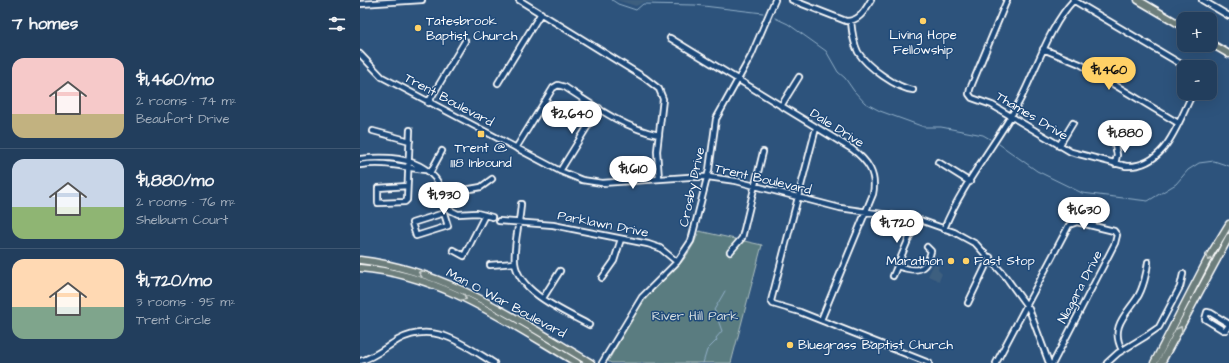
<!DOCTYPE html>
<meta charset="utf-8">
<style>
:root{--surface:#223e5d;--page:#2a4563;--text:#f1f3f6;--muted:#a2aebc;--line:#3f5772;--accent:#ffd166}
body{margin:0;font-family:"Architects Daughter",sans-serif;background:var(--page);color:var(--text);height:100vh;display:flex;flex-direction:column;font-size:15px;white-space:nowrap}
*{box-sizing:border-box;margin:0}
p{font-size:13px;color:var(--muted)}
.icon{flex:none;width:22px;height:22px;fill:none;stroke:currentColor;stroke-width:2;stroke-linecap:round;stroke-linejoin:round}
.map{position:relative;flex:1;overflow:hidden}
.sheet{display:flex;flex-direction:column;background:var(--surface);width:360px}
.sheet>*{flex:none}
.controls{position:absolute;left:817px;top:12px;display:grid;gap:8px}
.controls a{display:grid;place-items:center;width:40px;height:40px;border-radius:8px;background:var(--surface);box-shadow:0 4px 16px #0002,0 0 0 1px var(--line);font-size:20px}
.price{position:absolute;translate:-50% -34px;padding:0 9px;border-radius:14px;background:#fff;color:#222;font-size:13px;line-height:26px;filter:drop-shadow(0 1px 2px #0008)}
.price::after{content:'';position:absolute;left:50%;top:24px;width:12px;height:9px;margin-left:-6px;background:inherit;clip-path:polygon(0 0,100% 0,50% 100%)}
.price.selected{background:var(--accent);color:#111}
ul{padding:0;list-style:none}
li{display:flex;align-items:center;gap:12px;height:100px;padding:0 12px}
li+li{border-top:1px solid var(--line)}
li span{display:grid;place-items:center;flex:none;width:112px;height:80px;border-radius:12px;color:#555}
li>.icon{margin-inline-start:auto}
span .icon{width:48px;height:48px;fill:#fffc;stroke-width:1}
li b{font-size:17px}
h2{display:flex;justify-content:space-between;align-items:center;height:48px;padding:0 12px;font-size:17px}
main{display:flex;flex:1;min-height:0}
.map>svg:first-child{display:block}
.built{fill:#3e5e7f}
.green{fill:#5a7c80;stroke:#acbec0}
.lines{fill:none;stroke-linecap:round;stroke-linejoin:round}
.stream{stroke:#91afc8;stroke-width:1}
.minor-casing{stroke:#fff;stroke-width:8}
.major-casing{stroke:#fff;stroke-width:9}
.minor{stroke:#1f4a7a;stroke-width:4.5}
.major{stroke:#6d7e7c;stroke-width:6}
.oneway{stroke:#ccd2d1}
.poi-dot{fill:#ffd166;stroke:#1f4a7a;stroke-width:1.5}
.labels{text-anchor:middle;dominant-baseline:central;stroke-width:3;stroke-linejoin:round;paint-order:stroke}
.poi-label{font-size:13px;fill:#fff;stroke:#1f4a7a;text-anchor:start}
.street-label{font-size:13px;fill:#fff;stroke:#1f4a7a}
.park-label{font-size:13px;fill:#d6dedf;stroke:#1f4a7a}
</style>
<main>
<section class="sheet">
<h2>7 homes<svg class="icon" aria-label="filters" viewBox="0 0 24 24"><path d="M4 7h16M4 17h16"/><circle cx="9" cy="7" r="2"/><circle cx="15" cy="17" r="2"/></svg></h2>
<ul>
<li><span style="background:linear-gradient(#f6c9c9 70%,#c2b280 0)"><svg class="icon" aria-label="home" viewBox="0 0 24 24"><path d="M3 11l9-7 9 7M6 9v11h12V9"/></svg></span><div><b>$1,460/mo</b><p>2 rooms · 74 m²</p><p>Beaufort Drive</p></div></li>
<li><span style="background:linear-gradient(#c9d6e8 60%,#8fb573 0)"><svg class="icon" aria-label="home" viewBox="0 0 24 24"><path d="M3 11l9-7 9 7M6 9v11h12V9"/></svg></span><div><b>$1,880/mo</b><p>2 rooms · 76 m²</p><p>Shelburn Court</p></div></li>
<li><span style="background:linear-gradient(#ffd9b3 60%,#7fa58c 0)"><svg class="icon" aria-label="home" viewBox="0 0 24 24"><path d="M3 11l9-7 9 7M6 9v11h12V9"/></svg></span><div><b>$1,720/mo</b><p>3 rooms · 95 m²</p><p>Trent Circle</p></div></li>
</ul>
</section>
<div class="map">
<svg width="869" height="363" viewBox="0 0 869 363">
<rect width="100%" height="100%" fill="#2d537c"/>
<filter id="ink" filterUnits="userSpaceOnUse"><feTurbulence type="fractalNoise" baseFrequency=".025" numOctaves="2"/><feDisplacementMap in="SourceGraphic" scale="8" xChannelSelector="R" yChannelSelector="G"/><feConvolveMatrix kernelMatrix="1 2 1 2 8 2 1 2 1" color-interpolation-filters="sRGB"/></filter>
<g filter="url(#ink)">
<path class="built" d="M256 0H297V2H284L276 6Z
M574 264 579 266 578 270 582 274 579 281 568 276Z"/>
<path class="green" d="M339 231 402 245 371 363H251L248 361C260 342 271 317 285 300 306 274 327 266 339 231Z"/>
<g class="lines">
<path class="stream" d="M252 0 258 4 276 10 283 4 335 5 403 13
M415 18 428 24 466 51 478 72 485 78 494 91 505 103 520 111 564 127H581L623 135 630 139
M639 144 677 171 722 193 788 201 816 184 828 170 839 163 854 161 869 166
M343 363 347 350 357 340 356 338 362 331 358 320 359 316 354 310 365 291"/>
<defs>
<path id="minor" d="M159 0 285 78 299 89 303 99 297 151 299 179
M432 0 486 21C500 21 505 10 511 0
M647 0 610 89 609 94 612 98 632 105 711 152 766 166C806 168 818 122 833 93
M713 0 826 67
M842 0 869 16
M0 4 62 0
M491 21C492 32 493 42 498 52 507 67 537 88 553 90
M310 38 492 149C508 161 517 174 513 194L461 320
M683 49 720 64 818 123
M0 54 22 77 200 171 222 180 242 183 329 177H348L376 181 480 208 557 219 594 232 616 244 645 276 669 309 689 363
M138 83 181 13
M68 103 105 41
M421 106 439 77
M456 128 411 301 413 304 440 312 569 363
M13 131 50 141
M755 144 757 155 755 164
M699 146 713 123
M156 148 193 88 198 85 205 87C234 106 264 128 299 135
M0 159C25 156 57 156 75 178 82 186 84 199 88 209L98 214 117 213 132 217
M578 162 610 182
M0 165C26 161 40 167 65 170
M200 171 239 108
M70 173 82 151
M47 186 18 188V203L45 202 47 200 50 130
M82 194 121 187 132 179
M161 204C160 223 153 245 155 263 159 293 206 312 229 325
M84 213 88 226 56 236 52 223Z
M139 221 193 225 288 244 300 248 317 262
M584 229C601 186 635 145 658 104 676 72 688 27 714 0
M93 250 104 256 125 215
M370 252 382 238 403 152
M130 265 155 263
M537 266C555 272 566 273 571 251L567 247
M533 276 557 219
M242 278 254 261 261 239
M183 298 200 271
M608 303 630 257
M869 324 851 313 847 312 845 319 863 330H866L869 325
M762 350C750 327 765 316 777 298 783 289 787 272 788 262
M0 361C14 358 26 347 38 340 74 320 104 345 134 363
M242 363 282 297 317 262 331 241 349 170 356 119 391 56 415 0
M636 363 709 225 717 222 754 231 757 235 755 243 693 363
M747 363 758 353 786 336 799 327 820 287 823 274"/>
<path id="major" d="M778 0 824 27
M850 43 869 54
M0 260C87 270 158 320 231 363
M0 268C81 274 149 323 217 363
M794 363 850 255 869 224
M801 363 869 237"/>
</defs>
<use href="#minor" class="minor-casing"/>
<use href="#major" class="major-casing"/>
<use href="#minor" class="minor"/>
<use href="#major" class="major"/>
</g>
<defs><path id="oneway-chevron" d="M-2-3.5L2.5 0L-2 3.5" fill="none" stroke-width="1.6" stroke-linecap="round" stroke-linejoin="round"/></defs>
<g class="oneway">
<use href="#oneway-chevron" transform="translate(849 258) rotate(118)"/>
<use href="#oneway-chevron" transform="translate(61 273) rotate(-162)"/>
<use href="#oneway-chevron" transform="translate(104 298) rotate(27)"/>
<use href="#oneway-chevron" transform="translate(820 329) rotate(-62)"/>
</g>
</g>
<g class="poi-dot">
<circle cx="563" cy="21" r="4"/>
<circle cx="58" cy="28" r="4"/>
<rect x="117" y="130" width="8" height="8" rx="2"/>
<circle cx="591" cy="261" r="4"/>
<circle cx="606" cy="261" r="4"/>
<circle cx="430" cy="345" r="4"/>
</g>
<g class="labels">
<g class="poi-label">
<text x="66" y="21">Tatesbrook<tspan x="66" dy="15">Baptist Church</tspan></text>
<text x="563" y="35" text-anchor="middle">Living Hope<tspan x="563" dy="15">Fellowship</tspan></text>
<text x="121" y="148" text-anchor="middle">Trent @<tspan x="121" dy="15">1118 Inbound</tspan></text>
<text x="583" y="261" text-anchor="end">Marathon</text>
<text x="614" y="261">Fast Stop</text>
<text x="438" y="345">Bluegrass Baptist Church</text>
</g>
<g class="street-label">
<text transform="translate(89 100) rotate(28)">Trent Boulevard</text>
<text transform="translate(672 116) rotate(31)">Thames Drive</text>
<text transform="translate(477 128) rotate(32)">Dale Drive</text>
<text transform="translate(403 179) rotate(13)">Trent Boulevard</text>
<text transform="translate(332 187) rotate(-78)">Crosby Drive</text>
<text transform="translate(243 224) rotate(11)">Parklawn Drive</text>
<text transform="translate(720 287) rotate(-62)">Niagara Drive</text>
<text transform="translate(146 303) rotate(28)">Man O War Boulevard</text>
</g>
<g class="park-label">
<text x="335" y="316">River Hill Park</text>
</g>
</g>
</svg>
<div class="controls">
<a>+</a>
<a>−</a>
</div>
<b class="price selected" style="left:749px;top:91px">$1,460</b>
<b class="price" style="left:212px;top:135px">$2,640</b>
<b class="price" style="left:765px;top:154px">$1,880</b>
<b class="price" style="left:273px;top:190px">$1,610</b>
<b class="price" style="left:84px;top:216px">$1,930</b>
<b class="price" style="left:724px;top:231px">$1,630</b>
<b class="price" style="left:537px;top:244px">$1,720</b>
</div>
</main>
